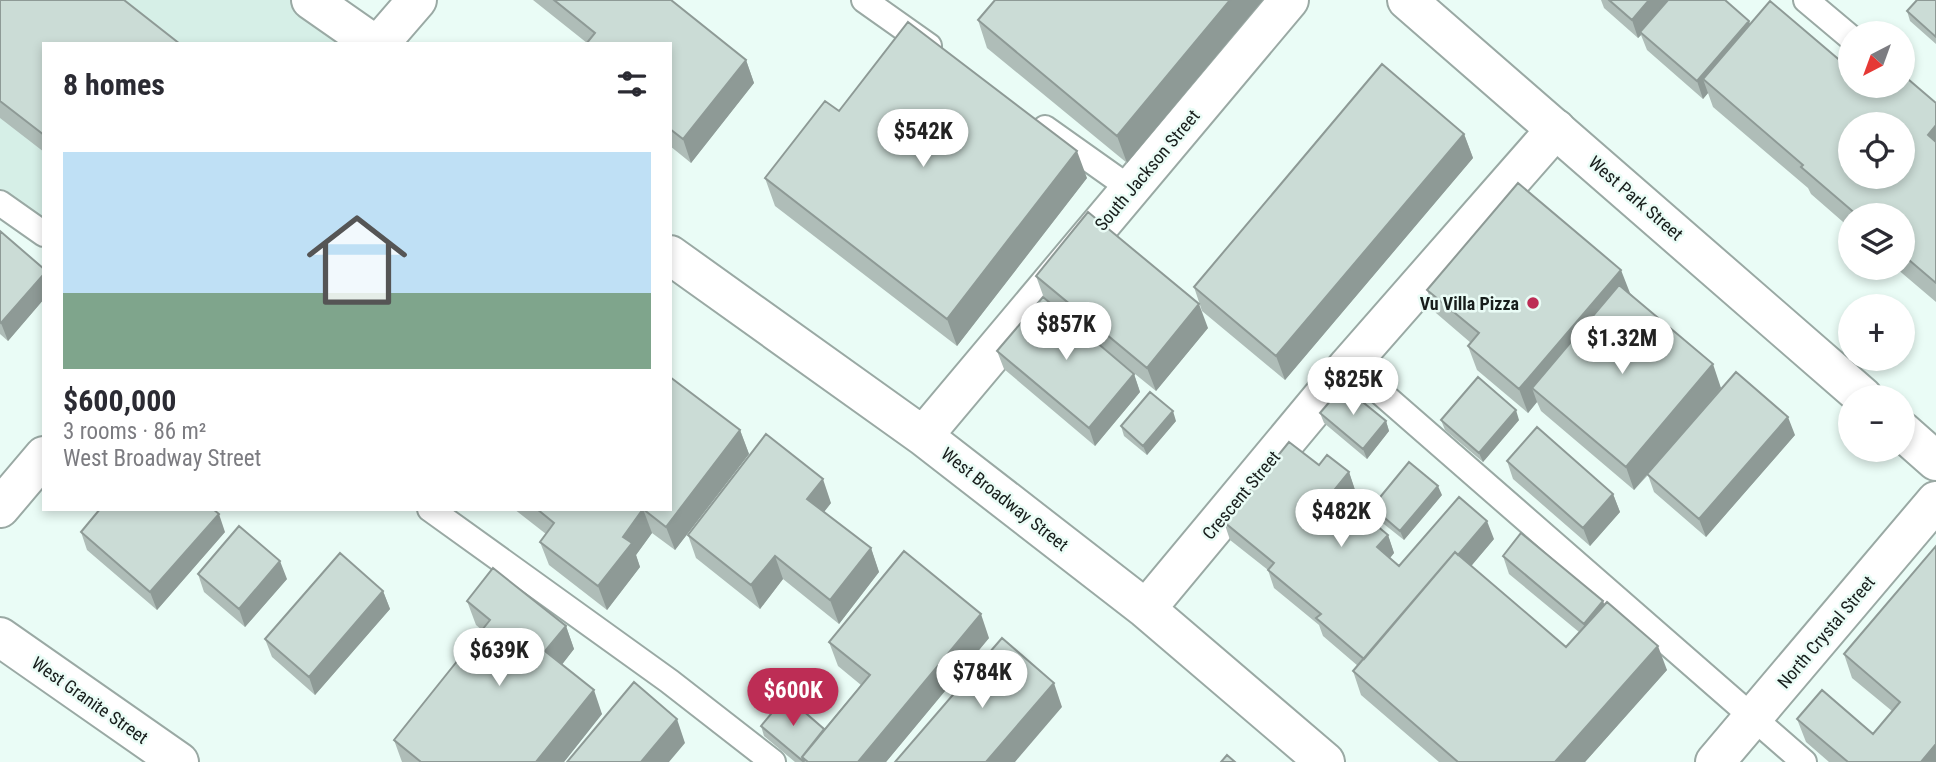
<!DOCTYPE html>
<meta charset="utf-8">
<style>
:root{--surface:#fff;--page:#f7f7f7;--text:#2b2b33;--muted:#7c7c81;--line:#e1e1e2;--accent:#bd2d55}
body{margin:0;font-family:"Roboto Condensed",sans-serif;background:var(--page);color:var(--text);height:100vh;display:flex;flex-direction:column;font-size:26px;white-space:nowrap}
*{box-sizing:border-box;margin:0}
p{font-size:23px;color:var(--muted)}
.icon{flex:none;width:38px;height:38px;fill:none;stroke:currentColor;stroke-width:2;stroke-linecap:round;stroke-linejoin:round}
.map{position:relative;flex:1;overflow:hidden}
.side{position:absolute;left:42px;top:42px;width:630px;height:469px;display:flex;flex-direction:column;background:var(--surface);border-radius:0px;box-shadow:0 4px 10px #0003}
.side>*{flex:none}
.needle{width:46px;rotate:221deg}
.buttons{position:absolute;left:1838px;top:21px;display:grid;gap:14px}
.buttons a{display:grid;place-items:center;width:77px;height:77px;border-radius:50%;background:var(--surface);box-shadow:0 4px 10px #0003;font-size:35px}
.price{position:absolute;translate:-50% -60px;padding:0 16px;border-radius:24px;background:#fff;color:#222;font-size:23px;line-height:46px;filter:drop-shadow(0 2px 4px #0008)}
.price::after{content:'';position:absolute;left:50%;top:42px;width:21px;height:16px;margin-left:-10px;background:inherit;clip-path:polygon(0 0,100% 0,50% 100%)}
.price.current{background:var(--accent);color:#fff}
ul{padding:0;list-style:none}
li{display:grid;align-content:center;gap:14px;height:371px;padding:0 21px}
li+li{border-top:2px solid var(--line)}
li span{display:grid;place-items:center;height:217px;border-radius:0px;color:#555}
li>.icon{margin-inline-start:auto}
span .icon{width:126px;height:126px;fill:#fffc;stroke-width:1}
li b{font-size:30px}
h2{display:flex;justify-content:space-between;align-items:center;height:84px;padding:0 21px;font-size:30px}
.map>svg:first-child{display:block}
.built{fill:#d6efe7}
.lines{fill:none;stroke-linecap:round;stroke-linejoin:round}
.service-casing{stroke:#9aa9a4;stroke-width:28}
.minor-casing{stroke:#9aa9a4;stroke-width:42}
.tertiary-casing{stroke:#9aa9a4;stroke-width:42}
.service{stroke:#fff;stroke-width:24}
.minor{stroke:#fff;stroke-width:38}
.tertiary{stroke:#fff;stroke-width:38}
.wall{fill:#afbdb8}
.shaded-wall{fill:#8e9a96}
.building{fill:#cbdcd6;stroke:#8e9a96;stroke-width:2;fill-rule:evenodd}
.poi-dot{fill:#bd2d55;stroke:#eafcf6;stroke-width:2.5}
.labels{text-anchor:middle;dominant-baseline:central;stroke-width:5;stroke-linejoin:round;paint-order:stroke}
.street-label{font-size:18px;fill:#171d1b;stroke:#eafcf6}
.poi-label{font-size:18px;font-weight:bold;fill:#171d1b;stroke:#eafcf6;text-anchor:end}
</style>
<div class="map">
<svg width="1936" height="762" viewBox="0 0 1936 762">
<rect width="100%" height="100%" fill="#eafcf6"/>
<path class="built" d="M0 0H311L374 44H44V234L0 203Z"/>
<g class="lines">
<defs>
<path id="service" d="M864 0 929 46
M1806 0 1850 37
M1045 128 1131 189
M0 203 44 234
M1349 365 1804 762
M430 509 669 681 773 762"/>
<path id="minor" d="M311 0 374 44
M379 44 417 0
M670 255 923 436 1146 609 1325 762
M923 436 1289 0
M0 508 44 456
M1146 609 1349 365 1556 129
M1715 762 1936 501"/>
<path id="tertiary" d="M1407 0 1863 397
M1902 431 1936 461
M0 637 179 762"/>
</defs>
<use href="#service" class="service-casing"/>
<use href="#minor" class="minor-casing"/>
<use href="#tertiary" class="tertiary-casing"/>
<use href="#service" class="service"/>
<use href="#minor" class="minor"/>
<use href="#tertiary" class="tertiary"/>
</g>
<path class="wall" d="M0 0 44 44V152L0 118Z
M533 0H671L746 60 754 83 691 163 670 146V44L587 43Z
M995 0H1263L1127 163 987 48 978 20Z
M1601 0H1725L1750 25 1874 89 1936 103V302L1896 268H1902V215H1850V228L1811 194 1808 188 1713 107 1708 93 1703 99 1647 50 1641 35 1638 38 1604 8Z
M1936 0V44L1910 21 1907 11Z
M839 111 1087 178 957 346 775 206 765 178Z
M1464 134 1473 158 1285 380 1202 311 1194 287Z
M0 231 44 269V299L8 341 0 334Z
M1036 276 1208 328 1156 391 1092 339 1134 374 1140 392 1095 446 1004 369 997 351 1044 298Z
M1427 290 1630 293 1721 388 1682 434 1795 435 1706 537 1654 492 1648 475 1634 490 1541 411 1537 402 1528 413 1477 370 1468 346 1471 343 1436 313Z
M1320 413 1386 421 1389 431 1367 459 1324 423Z
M1441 420H1519L1483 462 1445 430Z
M1176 421 1147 455 1124 436 1121 426Z
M740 430 749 454 675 550 652 533 636 555 640 567 607 610 549 565 540 542 546 534 514 509H670Z
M1507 461 1613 494 1620 512 1590 546 1513 479Z
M1319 465 1349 472 1355 490 1331 521 1336 525 1388 535 1394 553 1390 558 1399 566 1494 539 1471 566 1566 647 1579 632 1509 574 1503 556 1603 601 1604 605 1667 670 1585 762H1439L1361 695 1353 671 1358 666 1323 636 1319 625 1274 588 1268 570 1230 540 1224 522Z
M1442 495 1404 540 1375 517 1372 507Z
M831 503 824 512 871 548 879 572 839 624 783 579 760 609 696 558 688 535Z
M81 532H225L157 610 87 550Z
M1936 546V762H1829L1806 742 1797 719 1873 734 1892 711 1852 678 1844 654Z
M198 574 287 579 245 627 204 592Z
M383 591 390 609 315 695 272 657 265 639Z
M467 601 566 626 574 649 562 664 602 714 564 762H402L394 740 482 630 476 625Z
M989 638 886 762H795L764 736 761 726 824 729 861 685 838 666 829 642Z"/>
<path class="shaded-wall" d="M1230 0H1263L1127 163 1117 136Z
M1649 0H1671L1640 32 1641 35 1638 38 1632 20Z
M1749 21 1756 39 1703 79 1708 93 1703 99 1697 81Z
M746 60 754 83 691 163 683 139Z
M1936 125V158L1928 135Z
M1464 134 1473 158 1285 380 1276 356Z
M1077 151 1087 178 957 346 947 319Z
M1621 270 1630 293 1532 388 1537 402 1528 413 1519 389Z
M44 274V299L8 341 1 323Z
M1199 304 1208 328 1156 391 1147 368Z
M1713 364 1721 388 1634 490 1626 467Z
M1134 374 1140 392 1095 446 1089 428Z
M1516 410 1519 420 1483 462 1479 453Z
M1173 411 1176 421 1147 455 1143 446Z
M1788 417 1795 435 1706 537 1699 519Z
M1386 421 1389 431 1367 459 1363 449Z
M740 430 749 454 675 550 666 527Z
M1349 472 1355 490 1325 528 1318 510Z
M823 479 831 503 816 522 807 499Z
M1438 486 1442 495 1404 540 1400 531Z
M1613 494 1620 512 1590 546 1583 528Z
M643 509 652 533 636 555 640 567 607 610 598 586 623 537Z
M219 514 225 532 157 610 150 592Z
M1487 521 1494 539 1375 680 1368 662Z
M1388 535 1394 553 1384 565 1377 547Z
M871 548 879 572 839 624 830 600Z
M775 556 783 579 760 609 751 585Z
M280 561 287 579 245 627 239 609Z
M383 591 390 609 315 695 309 677Z
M1603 601 1609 619 1590 641 1584 624Z
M981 614 989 638 886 762H858Z
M566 626 574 649 554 675 545 651Z
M1658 646 1667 670 1585 762H1555Z
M1054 683 1062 707 1015 762H986Z
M594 690 602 714 564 762H536Z
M677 719 685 743 669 762H641Z
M1936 744V762H1921Z"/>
<path class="building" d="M0 0H124L180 44H44V135L0 101Z
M554 0H671L746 60 683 139 670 129V44H586L595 33Z
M995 0H1230L1117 136 978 20Z
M1609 0H1649L1632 20Z
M1668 0H1725L1749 21 1697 81 1640 32Z
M1917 0H1936V37L1907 11Z
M1770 1 1850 69V86H1870L1874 89 1877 86H1902V74L1936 103V125L1928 135 1936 142V283L1902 254V215H1857L1801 167 1803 165 1703 79ZM1850 124H1902V177H1850Z
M908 22 1077 151 947 319 765 178 825 101 839 111Z
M1382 64 1464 134 1276 356 1194 287Z
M1518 183 1621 270 1519 389 1468 346 1479 333 1427 290Z
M1088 212 1199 304 1147 368 1036 276Z
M0 231 44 269V274L1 323 0 322Z
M1619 285 1713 364 1626 467 1532 388Z
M1043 297 1134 374 1089 428 997 351Z
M1736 372 1788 417 1699 519 1647 474Z
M670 377 740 430 666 527 643 509 623 537 632 543 598 586 540 542 554 523 537 509H670Z
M1478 377 1516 410 1479 453 1441 420Z
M1343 386 1386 421 1363 449 1320 413Z
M1150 392 1173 411 1143 446 1121 426Z
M1537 427 1613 494 1583 528 1507 461Z
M766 434 823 479 807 499 871 548 830 600 775 556 751 585 688 535Z
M1289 442 1319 465 1327 455 1349 472 1318 510 1336 525 1352 505 1388 535 1377 547 1399 566 1459 497 1487 521 1458 555 1455 552 1364 659 1316 618 1321 614 1268 570 1274 563 1224 522Z
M1409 462 1438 486 1400 531 1372 507Z
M100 509H213L219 514 150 592 81 532Z
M239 526 280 561 239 609 198 574Z
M1521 533 1603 601 1584 624 1503 556Z
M1936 546V744L1921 762H1848L1797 719 1822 690 1873 734 1900 702 1844 654Z
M904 551 981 614 858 762H808L802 757 870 675 829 642Z
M1455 552 1566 647 1607 602 1658 646 1555 762H1458L1353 671Z
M340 553 383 591 309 677 265 639Z
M493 568 566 626 545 651 594 690 536 762H421L394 740 490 620 467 601Z
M1002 638 1054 683 986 762H895Z
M634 682 677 719 641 762H567Z
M786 696 824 729 802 757 804 762 761 726Z
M1227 755 1235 762H1221Z"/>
<circle class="poi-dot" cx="1533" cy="303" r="7"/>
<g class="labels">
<g class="street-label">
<text transform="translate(1147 170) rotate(-50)">South Jackson Street</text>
<text transform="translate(1636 198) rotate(41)">West Park Street</text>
<text transform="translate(1241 495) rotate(-50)">Crescent Street</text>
<text transform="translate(1005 499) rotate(38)">West Broadway Street</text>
<text transform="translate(1826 632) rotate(-50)">North Crystal Street</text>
<text transform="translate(90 700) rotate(35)">West Granite Street</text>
</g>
<g class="poi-label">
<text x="1519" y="303">Vu Villa Pizza</text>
</g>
</g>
</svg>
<div class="buttons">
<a><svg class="needle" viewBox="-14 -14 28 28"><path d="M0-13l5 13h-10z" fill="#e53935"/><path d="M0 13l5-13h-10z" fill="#7c7c81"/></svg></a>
<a><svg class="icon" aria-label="locate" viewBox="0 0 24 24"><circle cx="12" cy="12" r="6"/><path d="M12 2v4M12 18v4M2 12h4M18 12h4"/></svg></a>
<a><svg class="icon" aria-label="layers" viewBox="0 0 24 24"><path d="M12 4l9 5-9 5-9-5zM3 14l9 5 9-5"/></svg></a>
<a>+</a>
<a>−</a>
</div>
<b class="price" style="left:923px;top:169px">$542K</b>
<b class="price" style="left:1066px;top:362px">$857K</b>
<b class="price" style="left:1622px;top:376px">$1.32M</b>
<b class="price" style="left:1353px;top:417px">$825K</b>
<b class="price" style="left:1341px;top:549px">$482K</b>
<b class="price" style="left:499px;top:688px">$639K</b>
<b class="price" style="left:982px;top:710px">$784K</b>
<b class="price current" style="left:793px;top:728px">$600K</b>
<section class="side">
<h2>8 homes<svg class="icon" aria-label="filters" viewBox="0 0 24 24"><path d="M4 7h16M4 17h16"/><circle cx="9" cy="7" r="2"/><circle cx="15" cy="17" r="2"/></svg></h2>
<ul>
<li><span style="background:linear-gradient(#bfe0f5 65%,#7fa58c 0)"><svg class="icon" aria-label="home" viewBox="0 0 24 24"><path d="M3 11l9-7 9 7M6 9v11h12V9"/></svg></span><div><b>$600,000</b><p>3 rooms · 86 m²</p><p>West Broadway Street</p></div></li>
</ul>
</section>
</div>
